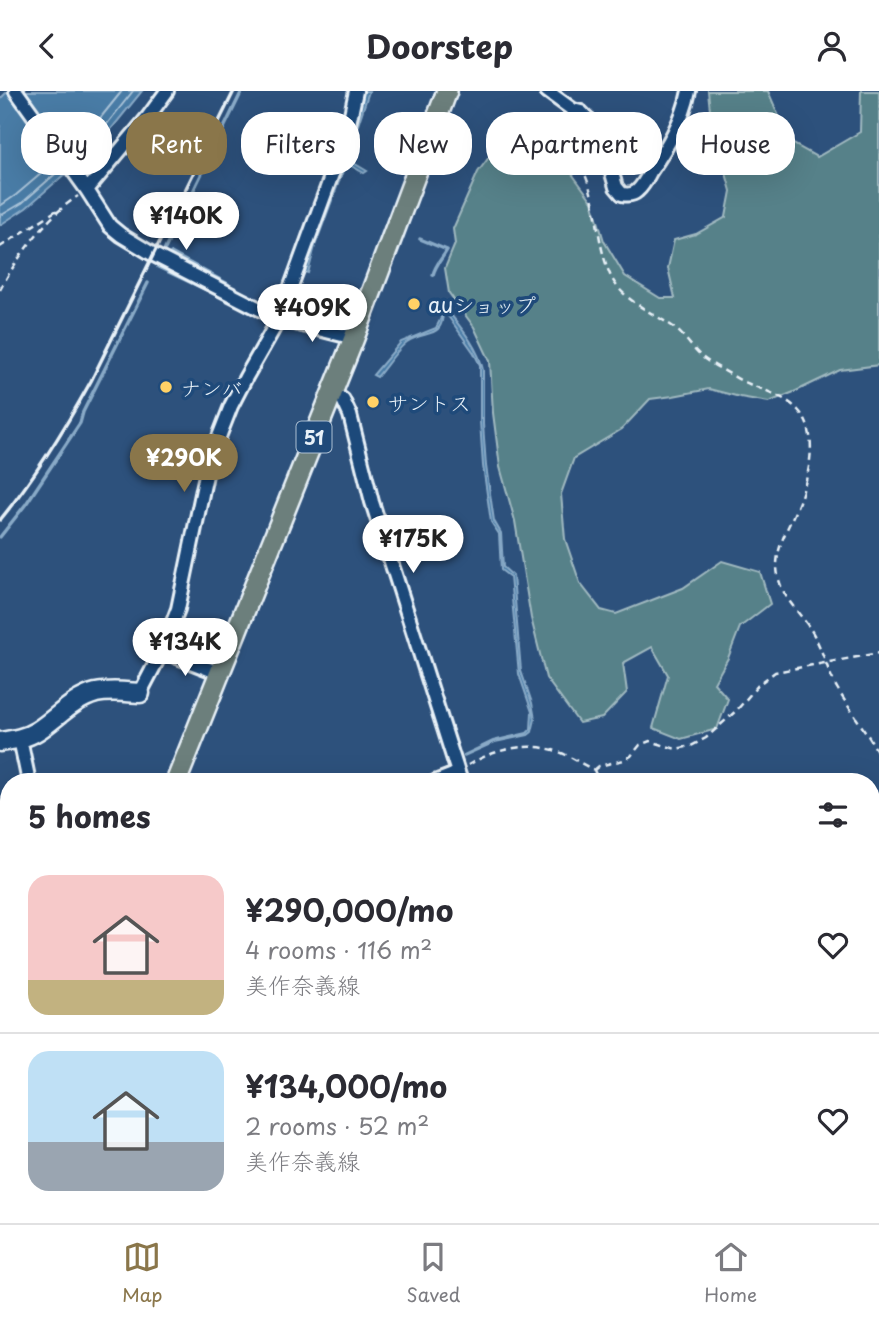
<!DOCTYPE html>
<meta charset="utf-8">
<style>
:root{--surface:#fff;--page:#f7f7f7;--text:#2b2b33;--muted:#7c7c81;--line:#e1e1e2;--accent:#8a764a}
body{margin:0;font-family:"Playpen Sans","Klee One",sans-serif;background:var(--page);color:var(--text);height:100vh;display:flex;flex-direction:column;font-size:26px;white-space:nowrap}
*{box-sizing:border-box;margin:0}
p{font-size:23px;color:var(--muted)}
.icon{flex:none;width:38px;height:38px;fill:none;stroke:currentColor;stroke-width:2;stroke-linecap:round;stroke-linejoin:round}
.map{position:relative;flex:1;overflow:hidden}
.sheet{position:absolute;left:0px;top:682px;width:880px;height:450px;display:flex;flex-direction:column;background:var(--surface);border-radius:28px 28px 0 0;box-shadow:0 7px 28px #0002}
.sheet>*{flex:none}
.hud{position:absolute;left:21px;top:21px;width:838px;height:63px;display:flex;gap:14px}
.price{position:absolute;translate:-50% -60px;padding:0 16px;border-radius:24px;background:#fff;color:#222;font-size:23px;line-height:46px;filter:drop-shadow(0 2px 4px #0008)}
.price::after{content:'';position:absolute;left:50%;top:42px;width:21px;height:16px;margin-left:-10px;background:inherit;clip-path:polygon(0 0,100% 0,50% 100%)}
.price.active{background:var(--accent);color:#fff}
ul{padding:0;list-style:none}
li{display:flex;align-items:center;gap:21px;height:175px;padding:0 28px}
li+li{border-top:2px solid var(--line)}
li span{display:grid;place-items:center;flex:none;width:196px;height:140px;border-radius:21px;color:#555}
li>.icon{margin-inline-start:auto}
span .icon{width:84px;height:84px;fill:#fffc;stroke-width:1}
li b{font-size:30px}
h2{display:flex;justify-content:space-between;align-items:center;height:84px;padding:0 28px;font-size:30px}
.chip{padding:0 24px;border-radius:28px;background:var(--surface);box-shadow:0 7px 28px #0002;font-size:24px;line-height:63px}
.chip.active{background:var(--accent);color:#fff}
header{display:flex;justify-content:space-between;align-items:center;height:91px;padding:0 28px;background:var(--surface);font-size:32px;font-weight:700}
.tabs{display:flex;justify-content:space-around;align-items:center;height:98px;border-top:2px solid var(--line);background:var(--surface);font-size:19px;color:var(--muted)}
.tabs a{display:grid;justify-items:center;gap:4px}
.tabs .active{color:var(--accent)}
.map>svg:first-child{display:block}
.green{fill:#578189;stroke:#a0b9c0;stroke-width:2}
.water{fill:#497ba6;stroke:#89aac7;stroke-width:2}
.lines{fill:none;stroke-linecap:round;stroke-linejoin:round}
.shore{stroke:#a8c2d7;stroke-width:2}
.stream{stroke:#89aac7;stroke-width:3.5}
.street-casing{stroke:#e8f1f8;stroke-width:18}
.secondary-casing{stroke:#e8f1f8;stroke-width:23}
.primary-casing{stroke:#e8f1f8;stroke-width:24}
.path{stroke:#e8f1f8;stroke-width:2.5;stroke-dasharray:7 5;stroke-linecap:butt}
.street{stroke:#1f4a7a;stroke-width:12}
.secondary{stroke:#1f4a7a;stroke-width:18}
.primary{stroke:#6c7f7c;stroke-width:19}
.rail{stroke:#e8f1f8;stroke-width:3.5}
.poi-dot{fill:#ffd166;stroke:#1f4a7a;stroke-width:2.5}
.labels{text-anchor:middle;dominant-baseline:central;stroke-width:7;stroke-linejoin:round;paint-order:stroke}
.shield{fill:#1f4a7a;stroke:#acbfd2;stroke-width:2}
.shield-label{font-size:19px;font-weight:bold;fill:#e8f1f8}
.poi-label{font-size:21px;fill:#e8f1f8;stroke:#1f4a7a;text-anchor:start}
</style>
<header><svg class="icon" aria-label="back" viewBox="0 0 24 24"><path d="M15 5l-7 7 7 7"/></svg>Doorstep<svg class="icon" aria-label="person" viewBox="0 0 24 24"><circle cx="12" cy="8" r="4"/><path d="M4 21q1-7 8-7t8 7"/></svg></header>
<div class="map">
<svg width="879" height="1132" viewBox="0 0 879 1132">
<rect width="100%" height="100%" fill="#2d517c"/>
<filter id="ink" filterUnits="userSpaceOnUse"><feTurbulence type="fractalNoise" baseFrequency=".0143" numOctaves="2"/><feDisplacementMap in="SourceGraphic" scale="14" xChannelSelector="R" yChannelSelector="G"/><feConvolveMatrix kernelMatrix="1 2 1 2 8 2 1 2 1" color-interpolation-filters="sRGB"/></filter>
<g filter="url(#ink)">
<path class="green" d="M708 0H768L790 51 817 66 860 41 861 0H879V274L840 279 794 301 769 311 740 306 709 298 673 305 650 308 622 338 574 367 561 403 565 448 580 492 601 519 616 523 683 497 722 470 760 481 770 513 740 536 728 567 714 592 728 608 717 638 681 648 653 637 668 584 652 556 623 572 627 601 602 627 579 632 546 587 531 527 515 430 500 376 493 322 490 270 474 236 449 202 445 177 455 153 453 138 478 81 498 54 532 41 555 60 592 110 604 150 625 185 660 207H675L668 177 674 149 696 143 726 126 731 100 711 29Z
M872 758 879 769V868L872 858Z"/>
<path class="water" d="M8 0H142L100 52 26 117 0 134V8Z
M363 0H369L347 68 367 80 364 82 346 72 315 155 308 182 305 181 316 144 338 86 343 60Z
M441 211C456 231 478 254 483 279V333L486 375 494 430 501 442 503 476 513 485 521 580 532 612 535 628 532 641 528 644 495 651 464 665V664L493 650 527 642 531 638 532 621 519 583 510 486 501 479 499 443 491 431 483 375 480 330V274L474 262 443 218C444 250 425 238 407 251 398 257 385 277 377 286L373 284 401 251 436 237 441 227 438 215Z"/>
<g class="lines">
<path class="shore" d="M68 59 89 41 122 0
M73 67 96 47 133 0
M0 115 16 104 56 70
M0 125 22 112 62 77"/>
<path class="stream" d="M420 148 447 159C442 168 435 174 433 184
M165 158 242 0
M171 162 228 193
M158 176 217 204
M294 216 293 222 332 232
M0 446 26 413 80 332 83 321 148 192"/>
<defs>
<path id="street" d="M16 0 87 99 110 135 121 144 154 164 279 228 354 247
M547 0 573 19 581 21 586 26 599 44 608 68 616 96 622 103C628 104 633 104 637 100 643 95 647 87 650 81 667 56 683 30 689 0
M87 99 148 26 167 0
M332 301 343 309 350 324 372 411 461 691
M162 560 219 582
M140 602 162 560 178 518 208 374 231 315 246 286 279 228 347 42 356 0
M20 648 29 691
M435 691 458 682
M0 888 9 885
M157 1124 160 1132
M596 1124 598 1132"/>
<path id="secondary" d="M0 651C13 649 26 647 37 640 56 628 73 608 96 602 111 599 125 601 140 602
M872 921H879
M179 1132 207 1124"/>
<path id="primary" d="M176 691 354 247 447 0
M0 1121 9 1101"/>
</defs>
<use href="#street" class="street-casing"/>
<use href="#secondary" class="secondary-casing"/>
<use href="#primary" class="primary-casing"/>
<path class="path" d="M569 28C567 55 584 74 590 98 598 126 598 154 609 181 619 208 650 220 672 235 684 243 691 257 702 266 711 273 723 279 733 285 754 298 781 301 798 319 823 345 806 396 793 425 786 441 777 456 777 475 778 508 803 521 816 548 824 564 828 581 837 597 850 620 867 640 879 664
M0 156 57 119
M0 199C17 166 47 125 78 105
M468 674C497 657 533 649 564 663 574 668 584 674 594 679L599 691
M594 679 599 675 624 669 631 665 640 654 650 650 676 658 691 655 706 647 737 619 759 593 775 581 879 562"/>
<use href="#street" class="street"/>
<use href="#secondary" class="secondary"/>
<use href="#primary" class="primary"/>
<path class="rail" d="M0 429C35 386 64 339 91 290L234 0"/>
</g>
</g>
<g class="poi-dot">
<circle cx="414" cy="213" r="7"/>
<circle cx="166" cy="296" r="7"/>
<circle cx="373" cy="311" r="7"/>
</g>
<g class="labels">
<rect class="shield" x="296.5" y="330.5" width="35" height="31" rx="5"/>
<g class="shield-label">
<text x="314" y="346">51</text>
</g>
<g class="poi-label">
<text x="428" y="213">auショップ</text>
<text x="180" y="296">ナンバ</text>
<text x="387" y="311">サントス</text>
</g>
</g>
</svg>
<b class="price" style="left:186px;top:161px">¥140K</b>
<b class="price" style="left:312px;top:253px">¥409K</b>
<b class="price active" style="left:184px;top:403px">¥290K</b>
<b class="price" style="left:413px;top:484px">¥175K</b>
<b class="price" style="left:185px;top:587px">¥134K</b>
<div class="hud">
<a class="chip">Buy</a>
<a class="chip active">Rent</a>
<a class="chip">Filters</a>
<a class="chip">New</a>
<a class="chip">Apartment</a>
<a class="chip">House</a>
</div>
<section class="sheet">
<h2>5 homes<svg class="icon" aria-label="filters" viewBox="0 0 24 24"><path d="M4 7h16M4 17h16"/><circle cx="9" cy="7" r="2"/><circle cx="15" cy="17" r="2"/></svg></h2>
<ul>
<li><span style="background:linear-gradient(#f6c9c9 75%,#c2b280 0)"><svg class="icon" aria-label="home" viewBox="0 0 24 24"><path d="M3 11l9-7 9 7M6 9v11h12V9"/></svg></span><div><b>¥290,000/mo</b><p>4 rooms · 116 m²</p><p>美作奈義線</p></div><svg class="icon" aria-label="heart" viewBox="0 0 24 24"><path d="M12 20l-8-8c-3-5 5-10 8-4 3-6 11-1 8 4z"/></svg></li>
<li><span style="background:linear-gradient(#bfe0f5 65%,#9aa5b1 0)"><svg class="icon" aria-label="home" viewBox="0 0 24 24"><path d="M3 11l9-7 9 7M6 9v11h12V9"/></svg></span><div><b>¥134,000/mo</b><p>2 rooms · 52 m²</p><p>美作奈義線</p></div><svg class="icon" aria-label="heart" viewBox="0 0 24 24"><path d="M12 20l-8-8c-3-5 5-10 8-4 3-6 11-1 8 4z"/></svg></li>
</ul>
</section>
</div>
<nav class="tabs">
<a class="active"><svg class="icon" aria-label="map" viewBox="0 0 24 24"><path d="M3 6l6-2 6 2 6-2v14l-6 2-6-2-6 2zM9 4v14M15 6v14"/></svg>Map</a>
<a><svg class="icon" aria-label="saved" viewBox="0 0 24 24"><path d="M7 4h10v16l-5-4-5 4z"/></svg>Saved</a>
<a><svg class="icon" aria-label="home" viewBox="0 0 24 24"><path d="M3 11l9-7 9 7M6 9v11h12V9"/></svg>Home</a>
</nav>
